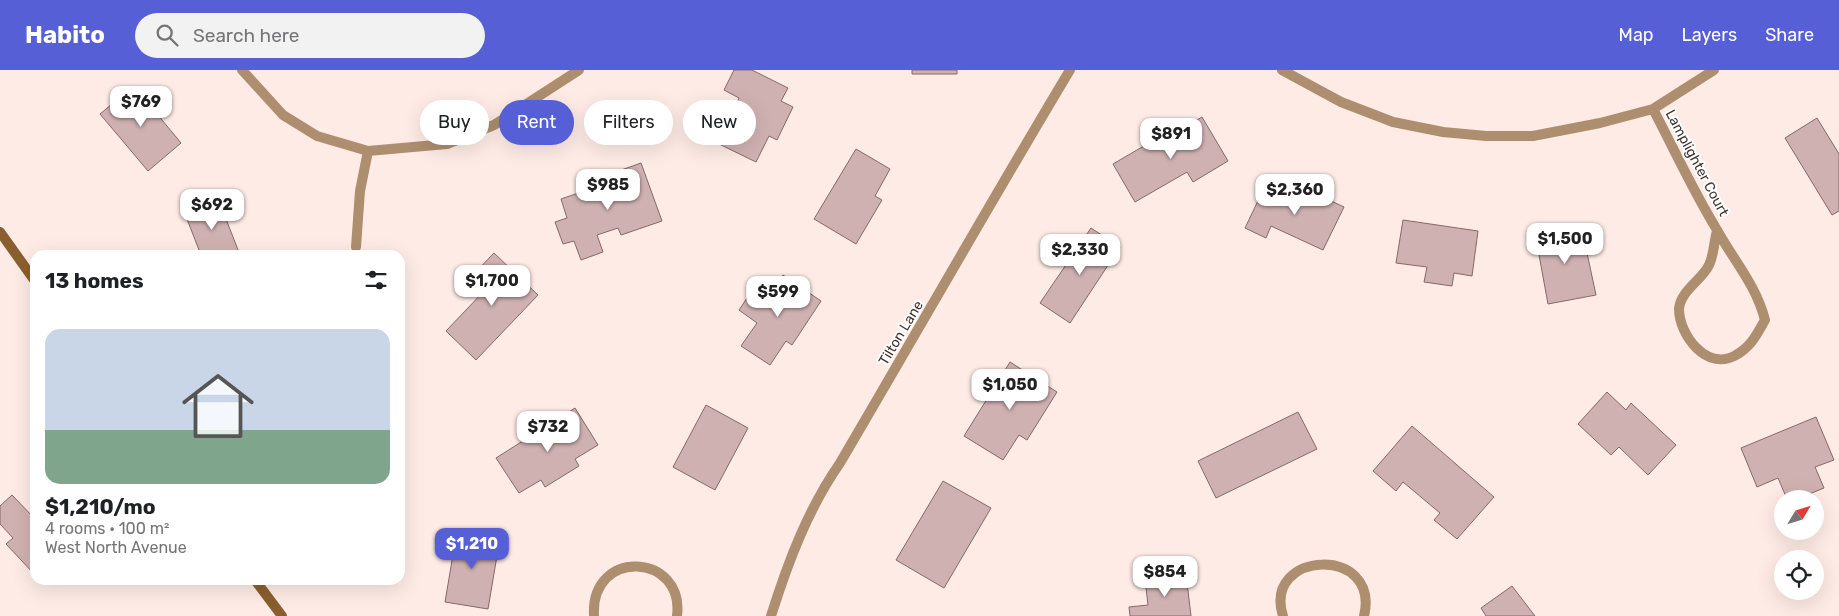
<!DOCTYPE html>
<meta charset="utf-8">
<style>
:root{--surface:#fff;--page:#f2f2f2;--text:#202124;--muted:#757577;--accent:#575fd6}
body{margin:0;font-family:Rubik,sans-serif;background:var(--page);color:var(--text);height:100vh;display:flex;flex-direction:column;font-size:19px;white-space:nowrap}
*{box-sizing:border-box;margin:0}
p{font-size:16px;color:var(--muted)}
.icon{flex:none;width:28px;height:28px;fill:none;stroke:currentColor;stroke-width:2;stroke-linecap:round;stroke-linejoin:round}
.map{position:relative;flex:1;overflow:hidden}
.side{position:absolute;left:30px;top:180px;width:375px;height:335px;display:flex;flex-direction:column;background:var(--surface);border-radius:15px;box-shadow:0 5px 20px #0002}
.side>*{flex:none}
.top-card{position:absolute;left:420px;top:30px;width:475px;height:45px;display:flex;gap:10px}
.needle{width:32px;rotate:52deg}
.tools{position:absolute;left:1774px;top:420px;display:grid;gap:10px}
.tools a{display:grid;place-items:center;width:50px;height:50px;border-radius:50%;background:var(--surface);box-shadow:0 5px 20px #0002;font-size:25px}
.price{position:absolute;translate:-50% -42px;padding:0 11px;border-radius:10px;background:#fff;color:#222;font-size:16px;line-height:32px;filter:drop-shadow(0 1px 2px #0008)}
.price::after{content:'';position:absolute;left:50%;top:30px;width:15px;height:11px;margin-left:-8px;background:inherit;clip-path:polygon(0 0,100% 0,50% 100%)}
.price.active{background:var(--accent);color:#fff}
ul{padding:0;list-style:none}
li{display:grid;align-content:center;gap:10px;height:265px;padding:0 15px}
li span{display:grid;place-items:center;height:155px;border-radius:15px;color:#555}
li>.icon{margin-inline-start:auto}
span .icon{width:90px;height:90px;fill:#fffc;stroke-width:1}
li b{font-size:21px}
h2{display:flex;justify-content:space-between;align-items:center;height:60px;padding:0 15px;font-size:21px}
.tag{padding:0 18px;border-radius:22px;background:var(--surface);box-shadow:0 5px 20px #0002;font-size:18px;line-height:45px}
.tag.active{background:var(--accent);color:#fff}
header{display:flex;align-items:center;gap:30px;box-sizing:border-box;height:70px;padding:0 25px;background:var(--accent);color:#fff}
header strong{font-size:24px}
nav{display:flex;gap:28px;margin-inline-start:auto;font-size:18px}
.search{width:350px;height:45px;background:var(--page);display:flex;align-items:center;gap:12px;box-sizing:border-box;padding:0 18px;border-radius:28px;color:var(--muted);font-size:19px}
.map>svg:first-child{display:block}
.building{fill:#d0b1b2;stroke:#85696a}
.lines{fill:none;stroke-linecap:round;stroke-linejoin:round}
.minor{stroke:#ad8e6f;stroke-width:10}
.secondary{stroke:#8b5f2d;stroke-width:10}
.labels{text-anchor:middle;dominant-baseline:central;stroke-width:4;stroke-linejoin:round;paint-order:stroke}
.street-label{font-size:14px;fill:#3e332f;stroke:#fff}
</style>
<header>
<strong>Habito</strong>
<div class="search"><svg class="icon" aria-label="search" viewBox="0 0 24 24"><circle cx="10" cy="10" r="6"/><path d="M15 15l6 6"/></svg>Search here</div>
<nav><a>Map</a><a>Layers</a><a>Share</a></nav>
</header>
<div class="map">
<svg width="1839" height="546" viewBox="0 0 1839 546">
<rect width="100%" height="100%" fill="#feebe5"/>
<path class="building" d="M734 0H752L788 18 781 31 793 37 777 70 769 66 756 92 717 73 739 28 724 20Z
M912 0H957V4H912Z
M134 16 181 73 148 101 100 44Z
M1202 47 1228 91 1193 112 1187 102 1135 132 1113 94 1166 63 1168 67Z
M1817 48 1839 84V141L1832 145 1785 68Z
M856 79 890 99 875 126 882 130 856 174 814 149Z
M641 93 662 151 621 165 618 158 597 165 603 182 581 190 574 171 563 174 555 152 567 148 561 129 613 111 610 104Z
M1267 112 1310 133 1314 123 1344 137 1323 180 1271 156 1266 168 1245 158Z
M219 131 240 185H201L185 144Z
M1403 150 1478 161 1472 206 1454 203 1452 216 1424 212 1427 197 1396 193Z
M1581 155 1596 225 1548 234 1535 163Z
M1091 158 1120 177 1070 253 1040 233Z
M494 183 538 225 476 290 446 261 486 219 472 206Z
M783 205 821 231 792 275 786 271 770 295 741 276 757 253 739 240 751 222 764 232Z
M1010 292 1057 322 1027 370 1019 365 1003 390 964 366Z
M1607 322 1626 340 1631 333 1676 375 1648 405 1619 377 1611 385 1578 354Z
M706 335 748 358 715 420 673 397Z
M575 338 598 375 575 389 579 396 545 417 541 410 519 423 496 388Z
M1298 342 1317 379 1216 428 1198 391Z
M1816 347 1834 390 1815 397 1824 418 1797 429H1787L1778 408 1757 417 1741 378Z
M1412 356 1494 427 1457 469 1434 450 1440 443 1403 412 1396 421 1373 401Z
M943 411 991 438 944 518 896 490Z
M12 425 35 449V505L6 474 13 468 0 454V436Z
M457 461 500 468 488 539 445 532Z
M1186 504 1191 546H1130L1129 537 1148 535 1145 509Z
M1512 516 1535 546H1486L1481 538Z"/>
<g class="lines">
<path class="minor" d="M242 0 283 45 317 66 368 81 447 74 494 55 579 0
M1282 0 1341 32 1393 52 1443 62 1486 66H1533L1600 53 1653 39 1714 0
M1653 39C1674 79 1693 121 1717 160 1734 191 1756 215 1765 250 1757 264 1751 277 1736 285 1707 302 1679 265 1679 239 1680 221 1703 209 1709 195 1714 185 1714 171 1717 161
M356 177 360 121 368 81
M594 546C590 477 685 483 677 546
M771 546C788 492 808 439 840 393 917 262 992 130 1070 0
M1283 546C1262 480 1381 475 1364 546"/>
<path class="secondary" d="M0 162 35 211
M255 510 282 546"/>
</g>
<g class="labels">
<g class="street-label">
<text transform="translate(1697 93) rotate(62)">Lamplighter Court</text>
<text transform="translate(901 263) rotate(-59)">Tilton Lane</text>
</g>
</g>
</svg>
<div class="tools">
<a><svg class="needle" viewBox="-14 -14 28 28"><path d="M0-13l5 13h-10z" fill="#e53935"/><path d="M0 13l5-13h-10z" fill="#757577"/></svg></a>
<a><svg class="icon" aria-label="locate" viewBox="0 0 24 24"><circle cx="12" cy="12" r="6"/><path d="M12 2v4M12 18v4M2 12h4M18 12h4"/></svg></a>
</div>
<b class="price" style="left:141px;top:58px">$769</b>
<b class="price" style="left:1171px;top:90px">$891</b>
<b class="price" style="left:608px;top:141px">$985</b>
<b class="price" style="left:1295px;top:146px">$2,360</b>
<b class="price" style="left:212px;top:161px">$692</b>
<b class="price" style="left:1565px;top:195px">$1,500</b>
<b class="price" style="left:1080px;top:206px">$2,330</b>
<b class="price" style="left:492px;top:237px">$1,700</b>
<b class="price" style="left:778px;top:248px">$599</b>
<b class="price" style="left:1010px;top:341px">$1,050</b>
<b class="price" style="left:548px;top:383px">$732</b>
<b class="price active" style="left:472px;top:500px">$1,210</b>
<b class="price" style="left:1165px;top:528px">$854</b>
<div class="top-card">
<a class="tag">Buy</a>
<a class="tag active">Rent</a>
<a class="tag">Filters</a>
<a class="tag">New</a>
</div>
<section class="side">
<h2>13 homes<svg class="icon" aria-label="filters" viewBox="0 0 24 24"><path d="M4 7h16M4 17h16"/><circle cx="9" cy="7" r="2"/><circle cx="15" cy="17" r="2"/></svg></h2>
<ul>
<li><span style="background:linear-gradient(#c9d6e8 65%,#7fa58c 0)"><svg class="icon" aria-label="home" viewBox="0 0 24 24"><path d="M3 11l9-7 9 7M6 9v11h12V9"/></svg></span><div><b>$1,210/mo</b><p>4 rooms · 100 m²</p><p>West North Avenue</p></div></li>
</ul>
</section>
</div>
